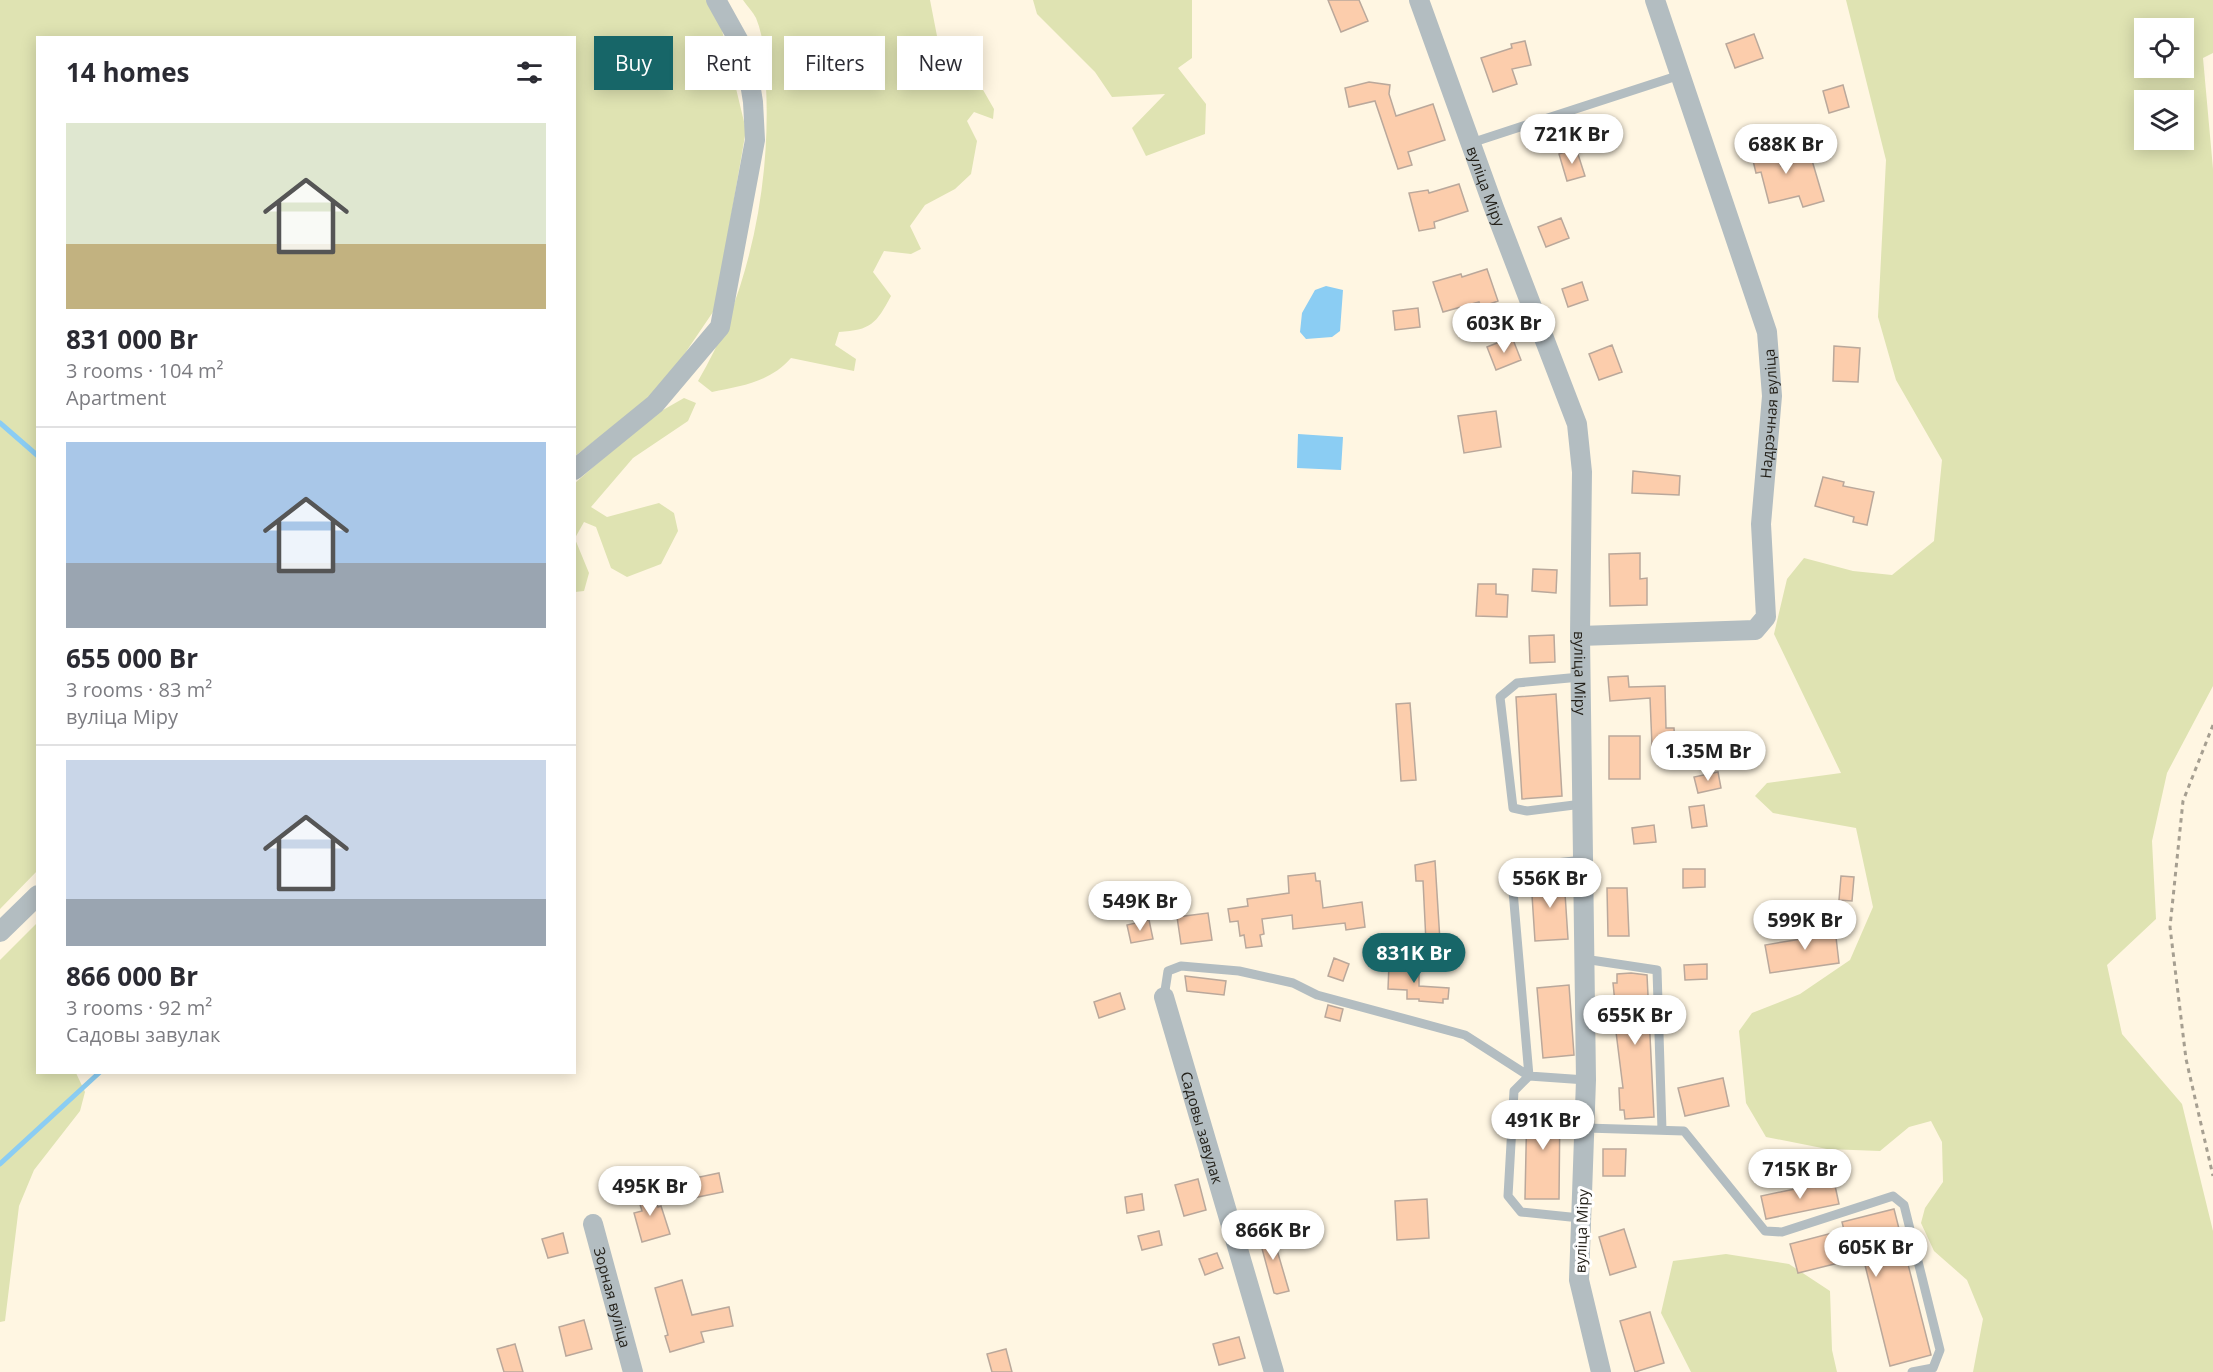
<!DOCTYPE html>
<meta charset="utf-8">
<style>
:root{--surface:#fff;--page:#f2f2f3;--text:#2b2b33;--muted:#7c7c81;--line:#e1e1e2;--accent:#176668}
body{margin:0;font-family:"Open Sans",sans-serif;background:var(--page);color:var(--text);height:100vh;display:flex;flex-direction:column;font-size:22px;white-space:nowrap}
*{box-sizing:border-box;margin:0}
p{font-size:20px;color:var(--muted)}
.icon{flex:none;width:33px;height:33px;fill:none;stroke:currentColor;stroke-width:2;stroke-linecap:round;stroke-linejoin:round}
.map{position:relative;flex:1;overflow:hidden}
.details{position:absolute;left:36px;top:36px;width:540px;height:1038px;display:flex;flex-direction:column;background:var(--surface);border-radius:0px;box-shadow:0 3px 15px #0003}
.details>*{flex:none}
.guide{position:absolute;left:594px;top:36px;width:570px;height:54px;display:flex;gap:12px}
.controls{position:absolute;left:2134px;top:18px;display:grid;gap:12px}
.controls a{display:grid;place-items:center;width:60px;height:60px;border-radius:0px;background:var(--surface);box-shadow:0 3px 15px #0003;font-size:30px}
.price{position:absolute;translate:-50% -51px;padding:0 14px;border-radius:21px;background:#fff;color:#222;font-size:20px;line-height:39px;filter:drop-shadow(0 2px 3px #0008)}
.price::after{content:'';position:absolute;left:50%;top:36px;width:18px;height:14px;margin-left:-9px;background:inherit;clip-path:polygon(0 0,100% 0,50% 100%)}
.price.selected{background:var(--accent);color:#fff}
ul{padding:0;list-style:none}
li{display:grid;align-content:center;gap:12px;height:318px;padding:0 30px}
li+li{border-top:2px solid var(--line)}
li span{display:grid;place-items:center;height:186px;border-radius:0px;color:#555}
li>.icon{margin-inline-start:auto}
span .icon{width:108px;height:108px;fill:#fffc;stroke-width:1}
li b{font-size:26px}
h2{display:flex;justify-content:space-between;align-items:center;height:72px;padding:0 30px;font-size:26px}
.chip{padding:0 21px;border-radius:0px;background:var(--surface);box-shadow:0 3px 15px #0003;font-size:21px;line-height:54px}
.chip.selected{background:var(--accent);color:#fff}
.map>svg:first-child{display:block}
.green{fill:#dfe3b2;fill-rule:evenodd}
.water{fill:#8bcdf3}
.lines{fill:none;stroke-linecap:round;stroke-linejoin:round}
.stream{stroke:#8bcdf3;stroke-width:5}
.building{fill:#fccdac;stroke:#baa89b;stroke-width:1.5}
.path{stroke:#a69f91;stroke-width:3;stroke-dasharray:4.5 4.5;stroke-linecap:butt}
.service{stroke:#b3bdc1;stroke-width:9}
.minor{stroke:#b3bdc1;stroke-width:20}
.labels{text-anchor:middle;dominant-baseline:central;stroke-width:6;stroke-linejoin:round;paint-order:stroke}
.street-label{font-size:15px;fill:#24211a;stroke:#fff}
</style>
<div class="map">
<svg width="2213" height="1372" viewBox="0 0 2213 1372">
<rect width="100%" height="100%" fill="#fff6e2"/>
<path class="green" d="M0 0H706L720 22 746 130 715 309 658 393 575 456 574 38H38V870L0 909Z
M743 0H930L937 36 967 62 994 109 993 119 974 112 967 121 977 141 971 174 955 189 925 205 910 226 921 249 911 254 884 251 873 272 891 296C876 324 871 330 839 332L835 345 856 359 854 371 791 358C770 382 742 386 712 392L698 381C749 295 771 185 766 86 765 63 765 40 756 18 753 12 747 6 743 0Z
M1033 0H1192V58L1178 68 1206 104 1205 134 1146 156 1132 128 1165 94 1112 97 1095 72 1037 14Z
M1846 0H2213V53L2203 58 2213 169V686L2167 773 2152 841 2156 919 2107 965 2122 1034 2182 1104 2213 1231V1372H1973L1983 1319 1967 1280 1934 1251 1921 1223 1925 1208 1943 1182 1942 1142 1931 1121 1909 1127 1880 1151 1827 1149 1766 1137 1746 1103 1739 1031 1752 1013 1800 994 1850 960 1873 907 1856 828 1773 813 1755 796 1767 783 1841 773 1774 634 1787 579 1804 558 1853 571 1892 575 1934 541 1942 460 1896 380 1878 317 1886 160ZM2145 28H2184V68H2145ZM2145 100H2184V140H2145Z
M684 398 696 403 688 421 633 458 591 507 607 517 659 503 674 513 678 531 661 564 627 577 611 568 596 527 584 522 575 538V483L649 418Z
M575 539 589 573 584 591 575 592Z
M37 923 38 1072 76 1073 85 1092 80 1111 34 1170 19 1206 5 1321 0 1322V960Z
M1726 1254 1789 1264 1830 1291 1832 1350 1837 1372H1691L1661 1313 1673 1261Z"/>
<path class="water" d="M1326 286 1343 290 1340 331 1332 337 1306 339 1300 332 1302 313 1315 290Z
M1298 434 1343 437 1341 470 1297 468Z"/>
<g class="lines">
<path class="stream" d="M0 423 38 456
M0 1164 100 1072"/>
</g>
<path class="building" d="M1328 0H1359L1368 21 1341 32Z
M1754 34 1763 58 1735 68 1726 44Z
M1525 41 1531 65 1512 69 1517 84 1493 92 1481 58 1512 48 1511 44Z
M1369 82 1390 85 1389 94 1396 116 1433 104 1445 140 1408 152 1412 165 1398 169 1375 101 1349 107 1345 88Z
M1843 85 1849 107 1829 113 1823 91Z
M1774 138 1781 166 1811 157 1824 201 1803 207 1799 196 1769 203 1761 172 1756 173 1749 144Z
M1576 148 1585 176 1567 181 1559 154Z
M1459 184 1468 211 1434 222 1435 228 1419 231 1409 193 1428 190 1429 193Z
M1561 218 1569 238 1546 247 1538 227Z
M1487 269 1498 301 1481 307 1479 302 1443 312 1433 282 1461 274 1462 277Z
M1582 282 1588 300 1568 307 1562 289Z
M1418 308 1420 327 1395 330 1393 311Z
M1512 337 1521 360 1496 370 1487 347Z
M1612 345 1622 372 1599 380 1589 354Z
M1834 346 1860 348 1858 382 1833 381Z
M1496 411 1501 447 1464 453 1458 416Z
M1633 471 1680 476 1679 495 1632 493Z
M1823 477 1844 482 1843 486 1874 492 1867 525 1853 522 1854 517 1815 506Z
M1640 553V579L1647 578V605L1610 606 1609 554Z
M1533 569 1557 570 1556 593 1532 591Z
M1478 584H1496V594L1508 595 1507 617 1476 616Z
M1554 635 1555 662 1530 663 1529 636Z
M1628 676 1629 687 1665 686 1666 728H1674L1675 745 1652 746 1650 698 1610 701 1608 677Z
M1556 694 1562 796 1522 799 1516 697Z
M1410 703 1416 780 1401 781 1396 704Z
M1609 736H1640V779H1609Z
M1718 772 1721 788 1698 793 1694 777Z
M1704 805 1707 826 1692 828 1689 807Z
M1654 825 1656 842 1634 844 1632 828Z
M1435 861 1440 941 1426 942 1423 881H1416L1415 865Z
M1683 869H1705V887L1683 888Z
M1315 873 1316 881H1320L1323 908 1362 902 1365 927 1346 930 1345 923 1293 929 1292 915 1262 919 1264 934 1260 935 1262 946 1246 948 1244 935 1240 936 1238 921 1230 922 1228 909 1248 906 1247 899 1289 893 1288 876Z
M1841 876 1854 877 1852 901 1839 900Z
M1564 878 1568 939 1535 941 1531 880Z
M1607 888H1627L1629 936H1608Z
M1208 913 1212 940 1181 944 1177 917Z
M1149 920 1153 939 1131 943 1127 925Z
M1834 920 1839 963 1770 973 1765 945 1819 936 1818 922Z
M1334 958 1349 964 1343 981 1328 976Z
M1389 964H1419V986L1449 988 1448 999H1443V1003L1419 1001V999H1407V990L1388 989Z
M1707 964V979L1685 980 1684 965Z
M1631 973 1647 975 1654 1117 1625 1119 1624 1110H1620L1619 1088H1623L1616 1032H1620L1618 1003H1615L1613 983H1617V974Z
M1185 976 1226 981 1224 995 1187 991Z
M1569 985 1574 1055 1543 1058 1537 988Z
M1120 993 1125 1009 1099 1018 1094 1002Z
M1328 1005 1343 1009 1340 1021 1325 1017Z
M1723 1078 1729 1106 1685 1116 1678 1088Z
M1527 1103 1560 1104 1559 1199H1525Z
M1603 1149H1626L1625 1176H1603Z
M719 1173 723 1192 693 1198 690 1179Z
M1198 1179 1206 1210 1184 1216 1175 1185Z
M1834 1181 1839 1204 1766 1219 1761 1196Z
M652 1187 658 1207 661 1206 670 1234 642 1242 634 1213 642 1211 636 1191Z
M1142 1194 1144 1210 1127 1213 1125 1197Z
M1427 1199 1429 1238 1397 1240 1395 1201Z
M1894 1209 1931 1355 1890 1366 1863 1257 1798 1273 1790 1244 1844 1230 1842 1222Z
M1270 1226 1289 1291 1277 1294 1274 1293 1257 1230Z
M1624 1229 1636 1267 1610 1275 1599 1237Z
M1159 1231 1162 1245 1142 1250 1138 1236Z
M563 1233 568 1253 548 1258 542 1239Z
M1217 1253 1223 1268 1205 1275 1199 1259Z
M682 1280 692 1315 729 1307 733 1326 701 1332 704 1342 670 1352 665 1336 668 1335 655 1288Z
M1650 1312 1664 1363 1635 1372 1620 1321Z
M584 1320 592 1349 566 1356 559 1327Z
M1239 1337 1245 1358 1219 1365 1213 1344Z
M515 1344 523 1372H504L497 1349Z
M1006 1349 1012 1372H992L987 1354Z"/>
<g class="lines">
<path class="path" d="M2213 725 2183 801 2170 927 2186 1059 2213 1176"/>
<path class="service" d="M1471 143 1680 75
M1580 677 1517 683 1500 697 1513 808 1527 811 1582 804
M1584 959 1657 970 1662 1130
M1164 997 1168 971 1181 966 1239 971 1293 983 1317 995 1465 1035 1529 1076
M1529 1076 1511 868 1583 860
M1586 1128 1684 1131 1765 1231 1782 1232 1893 1196 1904 1205 1940 1350 1933 1368 1912 1372
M1580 1218 1521 1212 1508 1196 1514 1091 1529 1076 1586 1080"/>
<g class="minor">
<path id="s1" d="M1419 0 1494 208 1577 424 1582 472 1580 636 1586 1080 1579 1280 1601 1372"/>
<path d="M574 470 655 404 720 327 755 140 753 102 745 52 716 0"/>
<path id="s2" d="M1580 636 1755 630 1766 617 1761 524 1772 396 1767 332 1655 0"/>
<path d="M0 932 38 895"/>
<path id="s3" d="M1164 997 1274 1372"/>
<path id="s4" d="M593 1224 633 1372"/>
</g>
</g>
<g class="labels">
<g class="street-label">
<text stroke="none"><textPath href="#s1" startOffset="198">вуліца Міру</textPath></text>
<text stroke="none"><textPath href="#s2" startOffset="396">Надрэчная вуліца</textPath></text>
<text stroke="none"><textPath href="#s1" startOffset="702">вуліца Міру</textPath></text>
<text stroke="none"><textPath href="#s3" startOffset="136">Садовы завулак</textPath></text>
<text transform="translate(1581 1231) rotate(-88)">вуліца Міру</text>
<text stroke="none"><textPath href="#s4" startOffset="76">Зорная вуліца</textPath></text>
</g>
</g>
</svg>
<div class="controls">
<a><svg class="icon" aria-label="locate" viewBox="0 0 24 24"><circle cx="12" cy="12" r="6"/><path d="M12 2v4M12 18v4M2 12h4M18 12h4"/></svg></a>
<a><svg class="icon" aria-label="layers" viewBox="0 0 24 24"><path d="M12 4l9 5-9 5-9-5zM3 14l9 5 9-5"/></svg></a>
</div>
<b class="price" style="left:1572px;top:165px">721K Br</b>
<b class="price" style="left:1786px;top:175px">688K Br</b>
<b class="price" style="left:1504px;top:354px">603K Br</b>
<b class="price" style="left:1708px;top:782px">1.35M Br</b>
<b class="price" style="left:1550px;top:909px">556K Br</b>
<b class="price" style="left:1140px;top:932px">549K Br</b>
<b class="price" style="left:1805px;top:951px">599K Br</b>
<b class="price selected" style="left:1414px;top:984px">831K Br</b>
<b class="price" style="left:1635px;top:1046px">655K Br</b>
<b class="price" style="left:1543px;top:1151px">491K Br</b>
<b class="price" style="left:1800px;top:1200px">715K Br</b>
<b class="price" style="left:650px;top:1217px">495K Br</b>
<b class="price" style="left:1273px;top:1261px">866K Br</b>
<b class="price" style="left:1876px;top:1278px">605K Br</b>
<div class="guide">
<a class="chip selected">Buy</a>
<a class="chip">Rent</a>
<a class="chip">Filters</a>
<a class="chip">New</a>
</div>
<section class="details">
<h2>14 homes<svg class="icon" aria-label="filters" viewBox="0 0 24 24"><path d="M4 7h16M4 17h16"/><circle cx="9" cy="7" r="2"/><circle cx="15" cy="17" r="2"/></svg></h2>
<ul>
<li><span style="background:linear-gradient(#dfe7d0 65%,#c2b280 0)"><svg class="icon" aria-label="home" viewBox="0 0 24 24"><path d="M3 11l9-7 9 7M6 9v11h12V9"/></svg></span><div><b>831 000 Br</b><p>3 rooms · 104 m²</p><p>Apartment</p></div></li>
<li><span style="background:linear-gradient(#a9c7e8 65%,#9aa5b1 0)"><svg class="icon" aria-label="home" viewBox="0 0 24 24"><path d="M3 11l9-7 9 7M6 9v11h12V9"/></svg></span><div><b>655 000 Br</b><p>3 rooms · 83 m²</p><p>вуліца Міру</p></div></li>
<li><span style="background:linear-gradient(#c9d6e8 75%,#9aa5b1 0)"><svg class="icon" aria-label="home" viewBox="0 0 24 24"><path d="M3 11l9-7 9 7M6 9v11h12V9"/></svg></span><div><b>866 000 Br</b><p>3 rooms · 92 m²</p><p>Садовы завулак</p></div></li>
</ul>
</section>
</div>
